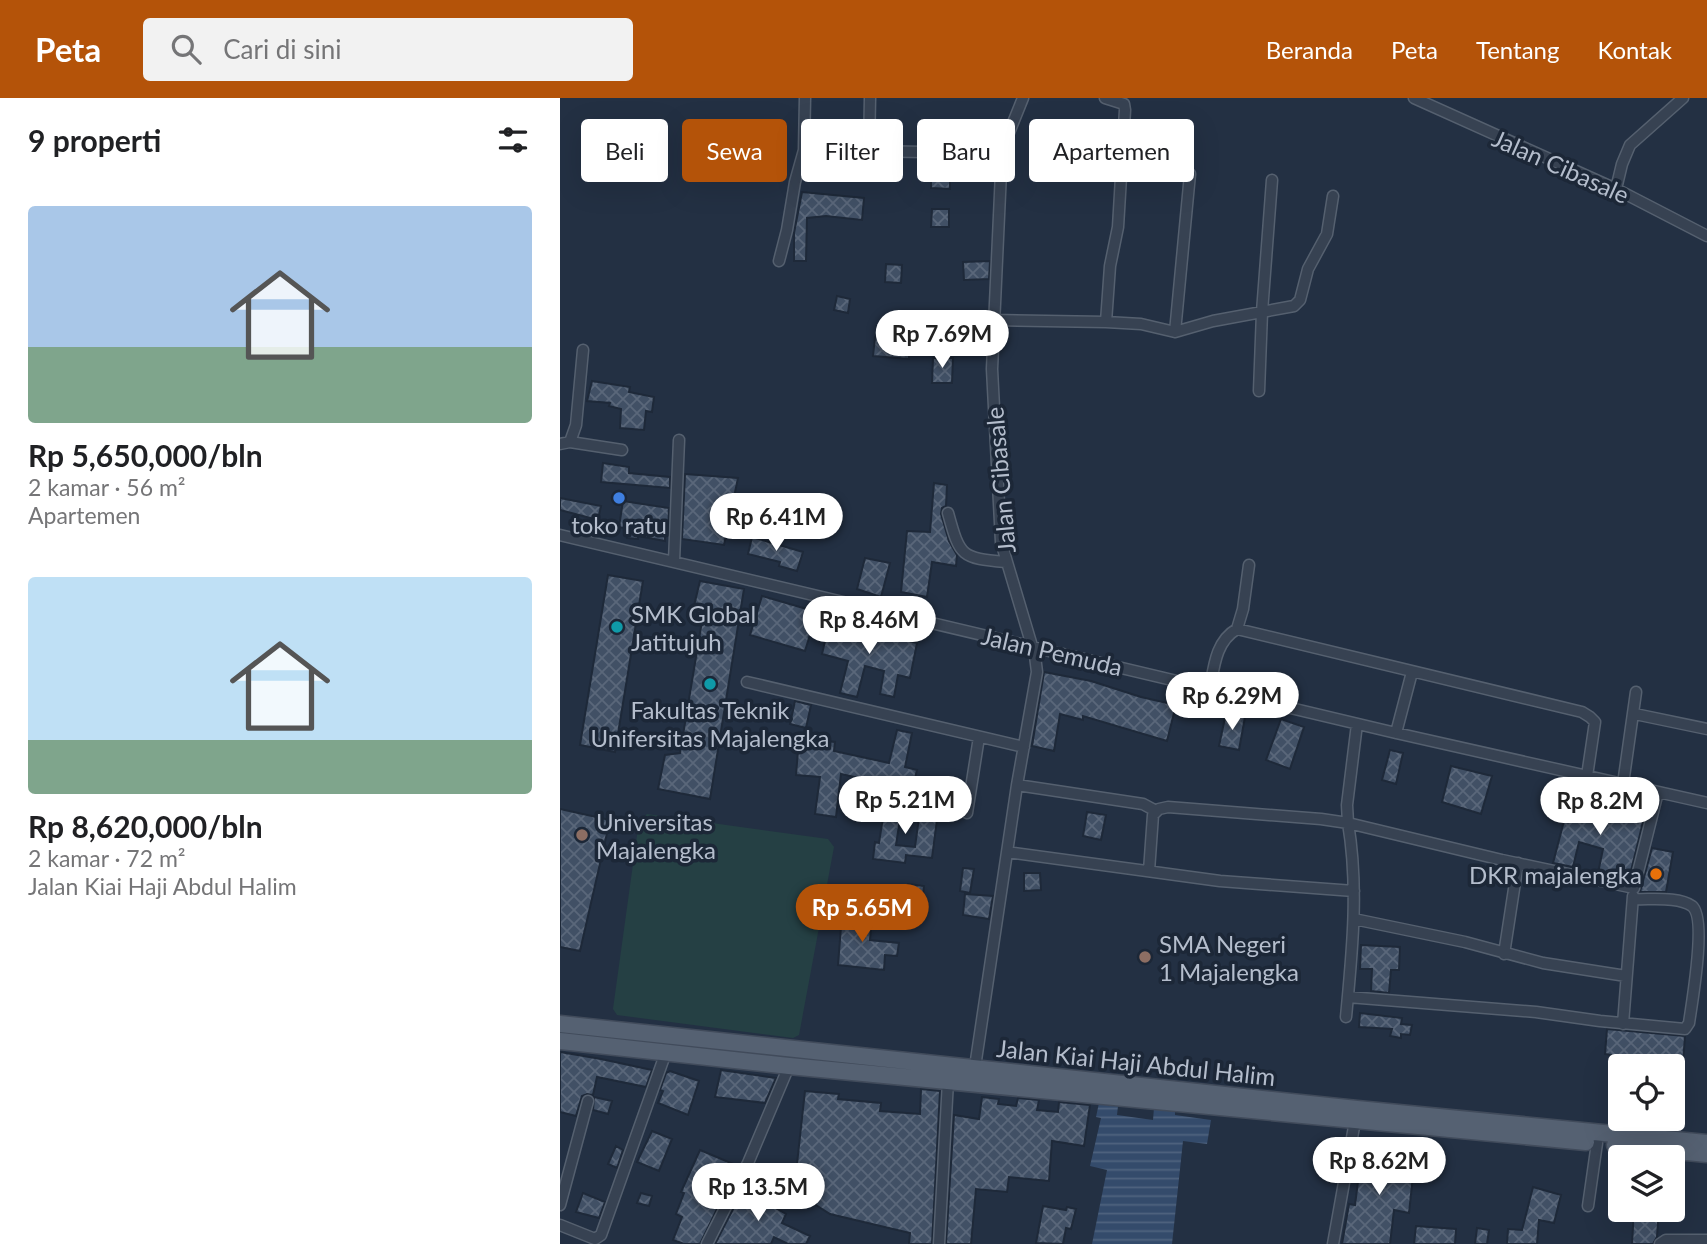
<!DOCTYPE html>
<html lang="id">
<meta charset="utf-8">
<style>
:root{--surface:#fff;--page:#f2f2f2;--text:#202124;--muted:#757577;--accent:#b45309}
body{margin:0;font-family:Lato,sans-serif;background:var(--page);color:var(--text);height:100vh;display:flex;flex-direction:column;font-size:26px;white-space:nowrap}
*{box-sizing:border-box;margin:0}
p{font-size:23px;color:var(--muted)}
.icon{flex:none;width:38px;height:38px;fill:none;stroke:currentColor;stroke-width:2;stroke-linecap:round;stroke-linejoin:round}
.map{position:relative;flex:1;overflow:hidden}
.sheet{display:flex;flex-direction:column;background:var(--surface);width:560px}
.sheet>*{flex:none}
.guide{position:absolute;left:21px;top:21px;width:665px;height:63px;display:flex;gap:14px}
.tools{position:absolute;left:1048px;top:956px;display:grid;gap:14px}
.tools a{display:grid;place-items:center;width:77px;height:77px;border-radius:7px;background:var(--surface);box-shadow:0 7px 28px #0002;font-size:35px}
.price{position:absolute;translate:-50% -60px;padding:0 16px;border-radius:24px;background:#fff;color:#222;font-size:23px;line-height:46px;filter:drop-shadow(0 2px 4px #0008)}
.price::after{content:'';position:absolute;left:50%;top:42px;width:21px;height:16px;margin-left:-10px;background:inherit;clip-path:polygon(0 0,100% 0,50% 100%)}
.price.active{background:var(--accent);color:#fff}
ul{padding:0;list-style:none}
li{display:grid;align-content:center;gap:14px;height:371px;padding:0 28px}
li span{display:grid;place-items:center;height:217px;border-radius:7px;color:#555}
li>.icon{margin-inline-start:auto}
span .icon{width:126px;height:126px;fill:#fffc;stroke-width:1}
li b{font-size:30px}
h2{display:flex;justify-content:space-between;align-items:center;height:84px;padding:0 28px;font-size:30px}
.tag{padding:0 24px;border-radius:7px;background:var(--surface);box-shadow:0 7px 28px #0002;font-size:24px;line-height:63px}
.tag.active{background:var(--accent);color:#fff}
header{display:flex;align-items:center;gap:42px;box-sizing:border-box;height:98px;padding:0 35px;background:var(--accent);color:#fff}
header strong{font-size:33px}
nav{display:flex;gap:38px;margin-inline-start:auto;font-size:24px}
.search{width:490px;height:63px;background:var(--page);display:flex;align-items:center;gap:18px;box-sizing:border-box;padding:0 24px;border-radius:7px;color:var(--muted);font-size:26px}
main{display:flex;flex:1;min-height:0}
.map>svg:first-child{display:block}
.green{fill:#254044}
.water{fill:url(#water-rules)}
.building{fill:url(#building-cross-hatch);stroke:#1e2939;stroke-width:2}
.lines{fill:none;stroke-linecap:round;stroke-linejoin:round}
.minor-casing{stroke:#55606f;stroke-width:13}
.primary-casing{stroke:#414b5b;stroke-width:19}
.minor{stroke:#374252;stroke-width:10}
.primary{stroke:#556172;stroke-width:16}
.shop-dot{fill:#3f7fe0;stroke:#1c2737;stroke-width:2.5}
.culture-dot{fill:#0f9aa8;stroke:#1c2737;stroke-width:2.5}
.education-dot{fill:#8d6e63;stroke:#1c2737;stroke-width:2.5}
.food-dot{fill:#e8710a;stroke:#1c2737;stroke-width:2.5}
.labels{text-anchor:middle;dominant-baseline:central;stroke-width:7;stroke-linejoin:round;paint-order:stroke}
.street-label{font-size:24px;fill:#b4bdcc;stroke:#1c2737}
.poi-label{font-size:24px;fill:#b4bdcc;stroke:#1c2737;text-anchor:start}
</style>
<header>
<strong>Peta</strong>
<div class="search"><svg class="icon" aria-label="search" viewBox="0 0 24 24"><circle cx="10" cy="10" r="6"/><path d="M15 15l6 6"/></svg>Cari di sini</div>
<nav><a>Beranda</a><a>Peta</a><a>Tentang</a><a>Kontak</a></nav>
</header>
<main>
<section class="sheet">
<h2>9 properti<svg class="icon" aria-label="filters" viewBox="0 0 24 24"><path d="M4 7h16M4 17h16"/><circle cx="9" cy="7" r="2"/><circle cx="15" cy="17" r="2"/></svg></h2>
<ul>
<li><span style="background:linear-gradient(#a9c7e8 65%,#7fa58c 0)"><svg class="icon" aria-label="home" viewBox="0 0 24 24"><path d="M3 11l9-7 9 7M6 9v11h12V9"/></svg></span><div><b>Rp 5,650,000/bln</b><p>2 kamar · 56 m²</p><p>Apartemen</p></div></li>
<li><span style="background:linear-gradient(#bfe0f5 75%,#7fa58c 0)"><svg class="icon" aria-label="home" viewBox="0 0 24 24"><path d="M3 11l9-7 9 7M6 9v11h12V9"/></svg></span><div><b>Rp 8,620,000/bln</b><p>2 kamar · 72 m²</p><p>Jalan Kiai Haji Abdul Halim</p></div></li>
</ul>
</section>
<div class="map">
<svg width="1147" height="1146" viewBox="0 0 1147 1146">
<defs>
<pattern id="water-rules" width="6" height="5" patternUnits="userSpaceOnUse" patternTransform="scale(1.75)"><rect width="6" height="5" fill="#344b6b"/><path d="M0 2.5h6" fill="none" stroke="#4f637f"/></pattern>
<pattern id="building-cross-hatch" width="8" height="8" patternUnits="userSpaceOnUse" patternTransform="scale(1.75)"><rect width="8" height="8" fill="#415065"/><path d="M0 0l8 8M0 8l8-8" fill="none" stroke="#5a677a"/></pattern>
</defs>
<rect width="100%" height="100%" fill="#233043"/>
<path class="green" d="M87 716 268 741 274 749 239 937 233 940 57 917 53 911 79 723Z"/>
<path class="water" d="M539 1005 558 1008 557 1017 593 1022 594 1010 615 1014V1017L651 1022 647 1046 623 1043 612 1146H532L547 1072 530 1068 541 1020 536 1019Z"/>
<path class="building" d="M371 74H390V91L371 90Z
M242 94 304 100 302 122 266 118 247 120 246 163H234V135Z
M372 111H389V129H371Z
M430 163 429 181 404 182 403 164Z
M326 166 342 167 341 185 325 184Z
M277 198 290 201 288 215 274 212Z
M339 221 352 222 351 232 379 235 378 255 349 252V261L313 258 315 239 337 241Z
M373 260H393L392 285H372Z
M32 283 70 289 69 294 94 299 92 314 86 313 84 332 60 330 61 311 49 308 50 305 27 303Z
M43 365 69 369V375L110 379V390L41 384Z
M125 376 178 380 164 447 122 441Z
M374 385 387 387 386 408 382 410 381 416 389 443 397 457 396 468 372 464 367 499 341 494 347 433 370 434Z
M0 400 41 408 38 422 0 412Z
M63 403 109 410 108 438H105V443L78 438V441L67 440 68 431 59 429Z
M192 439 243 454 237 473 219 468 220 464 188 456Z
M305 460 330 465 321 499 297 491Z
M48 477 83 483 55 654 20 647Z
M140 483 184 491 150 701 98 691 105 657 120 655 143 517 133 512Z
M202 498 257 514 245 553 190 537Z
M270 522 357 545 350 580 338 577 334 599 320 596 324 573 305 568 297 599 280 595 288 563 262 556Z
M484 574 531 583 581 599 616 607 607 643 523 618V622L500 616 494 653 472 648Z
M235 603 251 607 246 630 230 626Z
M666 615 685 619 679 652 659 648Z
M721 621 744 629 730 671 706 662Z
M337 632 352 635 345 669 357 672 352 692 281 676 276 719 255 716 260 679 236 677 239 640 275 644 274 653 329 665Z
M830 652 843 655 836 686 822 682Z
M891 668 932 678 921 716 882 704Z
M1010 700 1084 720 1069 781 1038 775 1043 751 1019 744 1013 769 993 765Z
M325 706 342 708 336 747 355 749 360 712 378 714 372 760 346 757 345 765 313 761 315 744 319 745Z
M0 711 50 722 20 853 0 849Z
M527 714 546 717 541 742 523 738Z
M1092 750 1113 754 1106 794H1080Z
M403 770 414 771 410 795 400 793Z
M464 775H480L481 792 464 793Z
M348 786 364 788 361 817 324 813 325 799 346 800Z
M405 796 433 798 429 821 403 817Z
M282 816 312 818 310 842 339 845 337 858 325 857 324 872 278 867Z
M801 847 840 849 839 872H831L829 895 811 893 812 871H800Z
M800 915 842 920 841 926 852 927 850 937 841 936V940L830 938 832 931 799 929Z
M1047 931 1125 938 1123 966 1069 957V960L1045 956Z
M0 954 41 961 92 972 86 989 37 979 33 997 27 996 22 998 16 1018 0 1014Z
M161 972 216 980 205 1005 155 999Z
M110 973 139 983 128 1017 98 1005 103 993 100 992 106 975Z
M361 991 380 993 372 1146H349L350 1135 270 1116 234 1093 245 993 279 996 278 1001 321 1005 320 1013 360 1016Z
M34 999 52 1003 48 1016 33 1012Z
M422 999 439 1001 438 1006 456 1008 458 1000 479 1002 477 1012 498 1014 499 1004 530 1007 524 1048 492 1043 489 1083 449 1079 447 1094 416 1091 411 1146H386L394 1017 419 1021Z
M92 1033 112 1041 99 1073 77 1064Z
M56 1048 63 1052 57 1070 48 1066Z
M140 1052 178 1068 140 1146H124L113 1142 122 1119 116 1116 124 1095 121 1094Z
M802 1052 855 1059 849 1115 834 1112 830 1146H782L789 1106 795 1107Z
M187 1084 197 1088 193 1097 226 1116 222 1125 250 1138 246 1146H228L214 1139 211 1146H155Z
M973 1089 1001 1097 994 1125 979 1122 977 1146H947L948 1131 962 1132Z
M23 1095 45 1104 39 1120 16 1114Z
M81 1095 92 1098 89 1108 77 1105Z
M483 1108 506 1112 507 1109 516 1111 511 1131 506 1130 503 1146 476 1145Z
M1074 1111H1099L1097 1139 1093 1146H1072Z
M856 1128 896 1131 895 1146H854Z
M917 1130 929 1132 927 1146H915Z"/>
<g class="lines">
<defs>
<path id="minor" d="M854 0 1056 91 1147 138
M244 52 365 54 442 52
M309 53 310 0
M1056 91 1062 66 1070 47 1123 0
M219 163 227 132 235 84 244 52 245 0
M434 222 546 224 550 168 558 129 565 12 564 6 545 0
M546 224 581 226 615 234 653 223 734 208 740 202 748 171 767 136 773 98
M615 234 630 76
M699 293 702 214 712 82
M10 344 62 352
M0 346 10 344 16 327 23 252
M388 415C400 459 401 460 446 464
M0 437 836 635 1147 705
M114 463 119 342
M677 531 1022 614 1030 619 1035 624 1027 678
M187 584 464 649
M650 590C654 568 656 543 677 531L683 511 689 467
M1075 616 1147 631
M797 626 787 707 788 725 942 762 1074 790 1098 694
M836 635 852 574
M1063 686 1076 594
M457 687 583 706 596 713
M407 715 419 639
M447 754 660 783 794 793
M589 773 593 717 599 711 608 709 761 721 788 725C799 790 792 855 786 919
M794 821 905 844 983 865 1066 878
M944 856 958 765
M788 899 976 914 1040 923 1125 931 1129 925C1132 904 1147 820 1132 808 1118 798 1090 802 1073 801
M1063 926 1073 798
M415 969 457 687 477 574 475 558 441 444 432 271 442 52 463 0
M0 1107 28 1003
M1028 1108 1037 1045
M0 1127 35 1141 41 1137 106 954
M147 1146 188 1065 229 968
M379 1146 388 983
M773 1146 795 1023
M1100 1146 1106 1142H1147"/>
<path id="primary" d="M0 926 797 1011 1147 1045
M0 943 229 968 1026 1044
M1055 1047 1147 1056"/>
</defs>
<use href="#minor" class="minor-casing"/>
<use href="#primary" class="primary-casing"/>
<use href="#minor" class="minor"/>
<use href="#primary" class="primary"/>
</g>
<circle class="shop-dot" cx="59" cy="400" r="7"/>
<g class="culture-dot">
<circle cx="57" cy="529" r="7"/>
<circle cx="150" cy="586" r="7"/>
</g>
<g class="education-dot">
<circle cx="22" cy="737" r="7"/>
<circle cx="585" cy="859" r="7"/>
</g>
<circle class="food-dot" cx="1096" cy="776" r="7"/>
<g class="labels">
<g class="street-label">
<text transform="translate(1001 68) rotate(24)">Jalan Cibasale</text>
<text transform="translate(440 382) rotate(-95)">Jalan Cibasale</text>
<text transform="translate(492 553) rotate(13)">Jalan Pemuda</text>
<text transform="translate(576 964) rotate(6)">Jalan Kiai Haji Abdul Halim</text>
</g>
<g class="poi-label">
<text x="59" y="426" text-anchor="middle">toko ratu</text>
<text x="71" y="515">SMK Global<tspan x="71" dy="28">Jatitujuh</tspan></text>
<text x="150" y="611" text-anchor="middle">Fakultas Teknik<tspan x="150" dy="28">Unifersitas Majalengka</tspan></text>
<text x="36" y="723">Universitas<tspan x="36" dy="28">Majalengka</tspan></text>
<text x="1082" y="776" text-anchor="end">DKR majalengka</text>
<text x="599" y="845">SMA Negeri<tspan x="599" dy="28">1 Majalengka</tspan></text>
</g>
</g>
</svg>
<div class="tools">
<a><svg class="icon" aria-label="locate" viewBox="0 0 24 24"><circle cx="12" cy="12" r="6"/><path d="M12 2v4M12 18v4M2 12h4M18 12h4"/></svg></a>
<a><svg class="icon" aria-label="layers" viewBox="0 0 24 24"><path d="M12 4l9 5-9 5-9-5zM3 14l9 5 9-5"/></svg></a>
</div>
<b class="price" style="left:382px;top:272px">Rp 7.69M</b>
<b class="price" style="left:216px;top:455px">Rp 6.41M</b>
<b class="price" style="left:309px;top:558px">Rp 8.46M</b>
<b class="price" style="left:672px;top:634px">Rp 6.29M</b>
<b class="price" style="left:345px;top:738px">Rp 5.21M</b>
<b class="price" style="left:1040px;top:739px">Rp 8.2M</b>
<b class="price active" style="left:302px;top:846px">Rp 5.65M</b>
<b class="price" style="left:819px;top:1099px">Rp 8.62M</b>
<b class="price" style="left:198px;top:1125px">Rp 13.5M</b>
<div class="guide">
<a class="tag">Beli</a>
<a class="tag active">Sewa</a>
<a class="tag">Filter</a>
<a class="tag">Baru</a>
<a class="tag">Apartemen</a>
</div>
</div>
</main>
